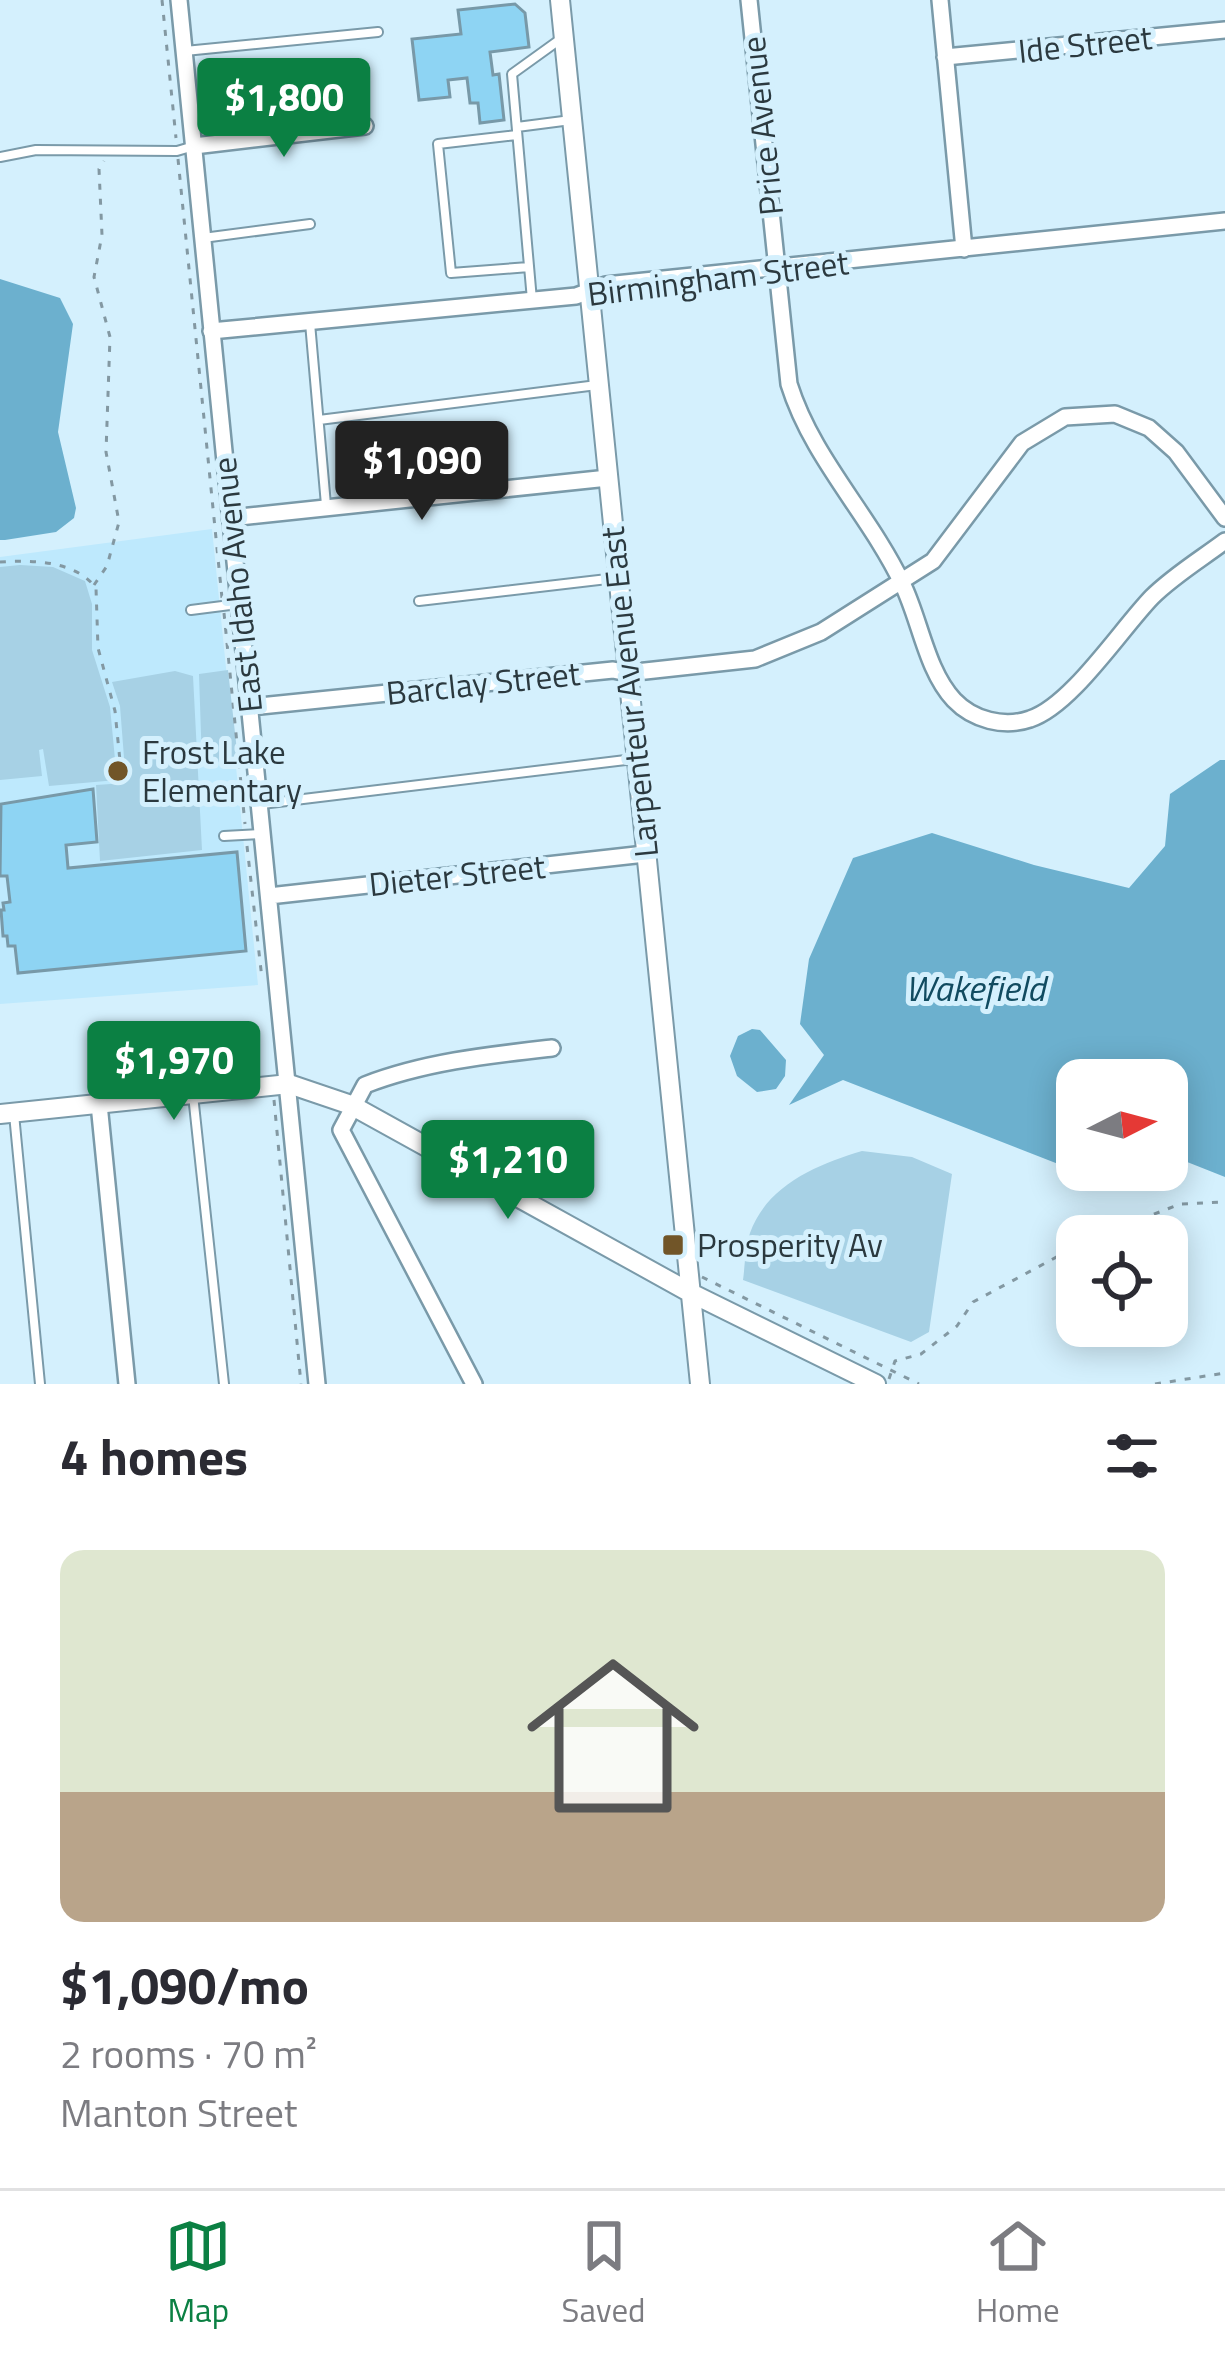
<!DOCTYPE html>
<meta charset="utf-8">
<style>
:root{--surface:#fff;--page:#f7f7f7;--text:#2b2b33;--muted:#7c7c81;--line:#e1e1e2;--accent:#0b8043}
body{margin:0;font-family:"Titillium Web",sans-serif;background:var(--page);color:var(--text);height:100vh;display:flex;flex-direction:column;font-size:45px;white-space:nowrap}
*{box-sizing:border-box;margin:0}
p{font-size:39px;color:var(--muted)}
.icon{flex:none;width:66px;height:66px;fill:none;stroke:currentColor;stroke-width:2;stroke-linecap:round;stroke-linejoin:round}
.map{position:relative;height:1384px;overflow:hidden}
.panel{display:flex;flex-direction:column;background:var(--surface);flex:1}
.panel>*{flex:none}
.needle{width:78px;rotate:84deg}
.tools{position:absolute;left:1056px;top:1059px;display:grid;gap:24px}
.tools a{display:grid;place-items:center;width:132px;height:132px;border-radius:24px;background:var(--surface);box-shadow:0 6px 30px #0003;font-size:60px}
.price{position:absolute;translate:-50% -102px;padding:0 27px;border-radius:12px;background:var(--accent);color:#fff;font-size:39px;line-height:78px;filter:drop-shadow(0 3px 6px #0008)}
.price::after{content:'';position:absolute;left:50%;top:72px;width:36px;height:27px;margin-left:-18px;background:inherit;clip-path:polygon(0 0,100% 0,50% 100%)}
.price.active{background:#222;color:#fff}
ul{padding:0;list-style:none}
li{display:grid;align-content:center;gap:24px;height:636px;padding:0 60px}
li+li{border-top:3px solid var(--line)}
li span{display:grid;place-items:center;height:372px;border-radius:24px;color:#555}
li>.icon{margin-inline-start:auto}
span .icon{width:216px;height:216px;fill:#fffc;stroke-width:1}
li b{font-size:51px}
h2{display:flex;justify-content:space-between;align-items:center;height:144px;padding:0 60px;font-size:51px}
.dock{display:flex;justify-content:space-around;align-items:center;height:168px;border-top:3px solid var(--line);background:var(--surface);font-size:33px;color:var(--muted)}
.dock a{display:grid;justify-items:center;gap:6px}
.dock .active{color:var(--accent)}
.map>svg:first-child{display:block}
.built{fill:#bee9fd}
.green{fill:#a7d1e5}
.water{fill:#6cb0ce}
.building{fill:#8ed4f3;stroke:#7899a8;stroke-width:3}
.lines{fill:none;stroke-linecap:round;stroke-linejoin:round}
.service-casing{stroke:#7a9aa9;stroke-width:12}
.minor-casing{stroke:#7a9aa9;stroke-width:20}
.tertiary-casing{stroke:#7a9aa9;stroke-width:22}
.path{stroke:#8398a2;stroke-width:3;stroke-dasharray:6 9;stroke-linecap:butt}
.service{stroke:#fff;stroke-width:8}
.minor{stroke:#fff;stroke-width:15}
.tertiary{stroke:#fff;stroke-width:18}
.poi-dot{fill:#715528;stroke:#d4f0fd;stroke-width:4.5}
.labels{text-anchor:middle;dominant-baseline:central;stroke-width:10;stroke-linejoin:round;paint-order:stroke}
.street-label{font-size:33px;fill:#2b393f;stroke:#d4f0fd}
.poi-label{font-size:33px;fill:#2b393f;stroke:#d4f0fd;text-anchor:start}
.water-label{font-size:36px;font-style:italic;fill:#114b60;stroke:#d4f0fd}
</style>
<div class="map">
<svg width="1225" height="1384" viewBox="0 0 1225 1384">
<rect width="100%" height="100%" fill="#d4f0fd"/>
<path class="built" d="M212 529 258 985 0 1004V557Z"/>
<path class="green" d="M20 565 53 567 85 581 92 604V650L110 707 117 780 49 786 43 749 39 750 42 776 0 780V567Z
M228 670 238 760 202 764 199 674Z
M175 671 193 676 202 850 100 861 96 785 126 783 120 706 112 682Z
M862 1151 912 1157 952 1174 929 1332 911 1342 743 1280C745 1266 745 1247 750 1233 767 1185 818 1164 862 1151Z"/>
<path class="water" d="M0 279 60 298 73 324 58 432 76 508 74 518 56 532 5 540H0Z
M1220 760H1225V1177L1167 1154V1080H1077V1170H1097L1089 1176 843 1080 789 1105 824 1055 800 1024 809 959 853 858 932 833 1034 865 1129 888 1165 846 1170 794Z
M752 1029 760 1030 786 1060 785 1076 776 1089 757 1092 737 1076 730 1056 738 1036Z"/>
<path class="building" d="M515 4 525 13 529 47 490 52 493 75 499 74 504 120 480 123 478 103H470L467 78 448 80 450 97 419 100 412 39 461 34 458 10Z
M93 789 97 842 66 845 68 868 237 852 246 951 18 973 15 946H8L7 936H3L1 910H4L3 903 10 902 7 876H0L1 804Z"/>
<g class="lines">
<defs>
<path id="service" d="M185 51 378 32
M517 127 571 120
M517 135 438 144 451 273 529 267
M0 157 36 150 177 151 194 146
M203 238 310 224
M532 300 512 74 562 38
M310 323 326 505
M319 420 597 385
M419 601 616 578
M191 610 238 604
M262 804 634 759
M224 836 261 834
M193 1095 224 1384
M14 1114 40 1384"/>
<path id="minor" d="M179 0 317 1384
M749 0 789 384C812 458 869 514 902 583 920 619 926 670 954 700 973 720 1004 728 1030 719 1071 706 1121 629 1152 597 1173 576 1201 559 1225 541
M940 0 964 249
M945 57 1225 30
M194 146 365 126
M211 331 576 296 606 285 1225 221
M230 518 608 478
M250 707 613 670 627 673 755 659 821 632 933 561 1022 443 1065 417 1115 414 1149 428 1176 452 1225 518
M269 896 645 854
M99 1104 127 1384
M474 1384 341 1130 365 1085C424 1062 490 1055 552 1048"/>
<path id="tertiary" d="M560 0 700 1384
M0 1114 289 1084 351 1105 691 1293 876 1384"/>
</defs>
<use href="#service" class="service-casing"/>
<use href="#minor" class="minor-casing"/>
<use href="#tertiary" class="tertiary-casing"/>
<path class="path" d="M162 0 176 138
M178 159 222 598
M0 562C31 560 75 560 96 588L98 648 115 711 122 781
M94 585 107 566 119 522 106 452 110 337 94 277 102 235 99 169 104 161
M224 613 245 824
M247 846 262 979
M274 1100 301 1384
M1098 1236 1180 1204 1225 1202
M702 1277 919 1384
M889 1379 895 1361 921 1354 957 1326 973 1302 1077 1246
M1155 1384 1225 1373"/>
<use href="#service" class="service"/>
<use href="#minor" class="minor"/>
<use href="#tertiary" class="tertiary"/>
</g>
<g class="poi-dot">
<circle cx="118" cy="771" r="12"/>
<rect x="661" y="1233" width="24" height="24" rx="6"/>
</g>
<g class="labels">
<g class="street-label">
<text transform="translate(1085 44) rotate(-6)">Ide Street</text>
<text transform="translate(762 126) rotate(-96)">Price Avenue</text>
<text transform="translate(718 278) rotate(-7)">Birmingham Street</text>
<text transform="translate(237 585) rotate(-96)">East Idaho Avenue</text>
<text transform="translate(483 683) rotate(-6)">Barclay Street</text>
<text transform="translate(629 692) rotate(-96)">Larpenteur Avenue East</text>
<text transform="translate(457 875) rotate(-6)">Dieter Street</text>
</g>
<g class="poi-label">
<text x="142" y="752">Frost Lake<tspan x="142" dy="38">Elementary</tspan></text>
<text x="697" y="1245">Prosperity Av</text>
</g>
<g class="water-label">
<text x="975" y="987">Wakefield</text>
</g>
</g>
</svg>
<div class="tools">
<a><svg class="needle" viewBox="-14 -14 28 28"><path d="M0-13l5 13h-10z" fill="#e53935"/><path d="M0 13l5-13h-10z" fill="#7c7c81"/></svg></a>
<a><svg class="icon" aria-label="locate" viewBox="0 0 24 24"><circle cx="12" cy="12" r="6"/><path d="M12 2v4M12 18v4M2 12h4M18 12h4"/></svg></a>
</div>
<b class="price" style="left:284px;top:160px">$1,800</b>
<b class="price active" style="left:422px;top:523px">$1,090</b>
<b class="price" style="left:174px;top:1123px">$1,970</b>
<b class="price" style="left:508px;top:1222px">$1,210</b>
</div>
<section class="panel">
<h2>4 homes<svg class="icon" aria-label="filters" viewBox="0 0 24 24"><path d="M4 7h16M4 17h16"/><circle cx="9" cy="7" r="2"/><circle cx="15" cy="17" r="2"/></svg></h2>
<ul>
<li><span style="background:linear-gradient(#dfe7d0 65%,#b9a48a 0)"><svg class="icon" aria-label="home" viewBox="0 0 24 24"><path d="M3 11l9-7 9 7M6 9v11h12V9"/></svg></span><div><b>$1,090/mo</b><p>2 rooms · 70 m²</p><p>Manton Street</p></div></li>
</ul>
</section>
<nav class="dock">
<a class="active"><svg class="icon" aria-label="map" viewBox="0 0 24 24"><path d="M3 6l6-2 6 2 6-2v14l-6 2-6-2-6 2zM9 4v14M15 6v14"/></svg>Map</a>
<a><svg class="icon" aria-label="saved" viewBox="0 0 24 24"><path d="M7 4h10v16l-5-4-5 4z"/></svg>Saved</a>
<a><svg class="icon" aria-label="home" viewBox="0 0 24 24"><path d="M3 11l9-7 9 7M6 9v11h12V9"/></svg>Home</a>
</nav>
